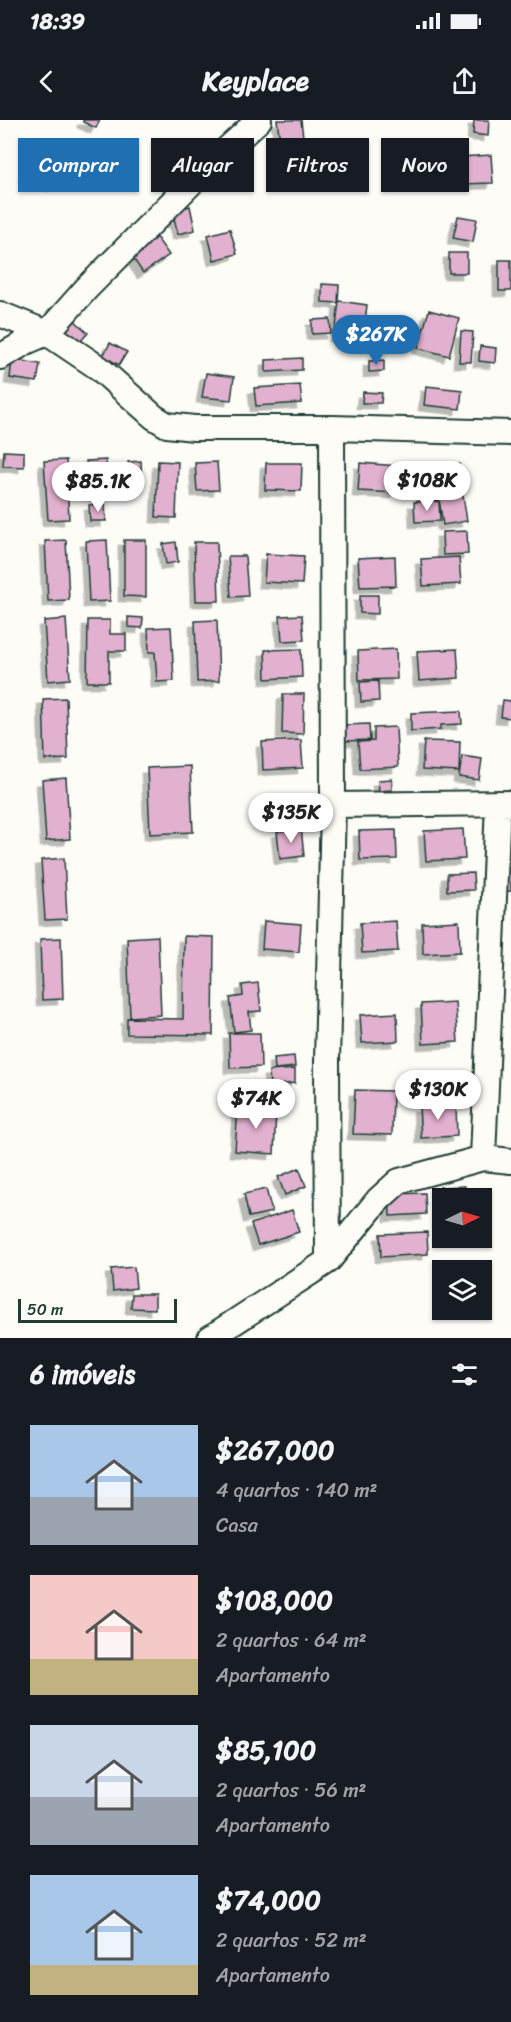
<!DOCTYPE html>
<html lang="pt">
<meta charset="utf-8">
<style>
:root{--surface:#171b24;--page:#20242c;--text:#f1f3f6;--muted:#9ea1a6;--accent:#1f6fb2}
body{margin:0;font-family:Sriracha,sans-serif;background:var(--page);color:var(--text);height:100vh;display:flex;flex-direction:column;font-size:22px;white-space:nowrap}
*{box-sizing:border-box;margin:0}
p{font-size:20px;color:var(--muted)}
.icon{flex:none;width:33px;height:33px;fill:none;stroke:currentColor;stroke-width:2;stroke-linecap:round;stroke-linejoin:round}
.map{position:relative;height:1218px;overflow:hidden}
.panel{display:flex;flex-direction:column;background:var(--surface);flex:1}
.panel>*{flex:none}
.guide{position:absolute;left:18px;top:18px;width:476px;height:54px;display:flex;gap:12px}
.needle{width:39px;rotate:85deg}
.tools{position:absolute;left:432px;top:1068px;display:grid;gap:12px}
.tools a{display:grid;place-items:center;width:60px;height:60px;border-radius:0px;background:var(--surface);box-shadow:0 2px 4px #0004;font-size:30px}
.scale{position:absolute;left:18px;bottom:15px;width:159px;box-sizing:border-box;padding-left:6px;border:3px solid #1f3d34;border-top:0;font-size:16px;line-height:21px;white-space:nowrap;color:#1f3d34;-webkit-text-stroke:4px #fdfcf7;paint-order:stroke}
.price{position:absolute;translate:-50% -51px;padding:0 14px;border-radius:21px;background:#fff;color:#222;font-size:20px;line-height:39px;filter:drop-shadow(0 2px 3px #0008)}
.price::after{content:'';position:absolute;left:50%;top:36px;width:18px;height:14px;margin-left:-9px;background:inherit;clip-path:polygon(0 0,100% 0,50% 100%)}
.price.active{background:var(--accent);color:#fff}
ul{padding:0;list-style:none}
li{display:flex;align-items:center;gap:18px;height:150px;padding:0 30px}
li span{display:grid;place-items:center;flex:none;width:168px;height:120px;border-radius:0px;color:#555}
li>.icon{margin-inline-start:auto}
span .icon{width:72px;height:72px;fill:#fffc;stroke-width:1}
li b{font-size:26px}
h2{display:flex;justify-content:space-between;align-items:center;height:72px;padding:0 30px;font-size:26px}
.pill{padding:0 21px;border-radius:0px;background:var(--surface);box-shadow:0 2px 4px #0004;font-size:21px;line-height:54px}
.pill.active{background:var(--accent);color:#fff}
.status{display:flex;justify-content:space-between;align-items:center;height:42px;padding:0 30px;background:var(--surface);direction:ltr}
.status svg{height:16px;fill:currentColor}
header{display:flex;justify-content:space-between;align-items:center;height:78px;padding:0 30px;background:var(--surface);font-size:27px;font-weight:700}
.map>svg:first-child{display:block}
.building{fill:#e2b1cf;stroke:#1f3d34;stroke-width:1.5;filter:url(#shadow)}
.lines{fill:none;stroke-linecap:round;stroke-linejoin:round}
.street-casing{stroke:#1f3d34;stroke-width:28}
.street{stroke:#fdfcf7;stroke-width:24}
</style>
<div class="status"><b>18:39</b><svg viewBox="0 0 49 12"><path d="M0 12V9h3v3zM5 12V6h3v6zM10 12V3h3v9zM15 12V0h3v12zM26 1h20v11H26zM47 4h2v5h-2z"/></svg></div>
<header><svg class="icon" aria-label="back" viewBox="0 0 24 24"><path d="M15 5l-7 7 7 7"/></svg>Keyplace<svg class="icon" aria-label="share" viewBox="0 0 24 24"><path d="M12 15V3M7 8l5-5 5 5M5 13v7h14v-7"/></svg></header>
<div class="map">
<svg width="511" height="1218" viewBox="0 0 511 1218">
<defs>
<filter id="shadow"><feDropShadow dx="-5.5" dy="5.5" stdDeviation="0" flood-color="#0004"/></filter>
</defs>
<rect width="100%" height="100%" fill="#fdfcf7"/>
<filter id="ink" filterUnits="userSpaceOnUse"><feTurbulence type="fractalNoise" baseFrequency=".0167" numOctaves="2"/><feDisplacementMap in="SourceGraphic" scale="12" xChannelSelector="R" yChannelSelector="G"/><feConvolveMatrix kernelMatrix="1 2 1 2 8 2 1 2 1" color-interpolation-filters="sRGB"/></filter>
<g filter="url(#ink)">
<path class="building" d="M83 0H100L96 8 83 2Z
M277 0H301L303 17 280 21Z
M474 0H489L488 16 473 14Z
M491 35 493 63 461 64 460 37Z
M491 35 493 63 461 64 460 37Z
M31 36 60 46 53 66 24 55Z
M407 43H434L433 65 406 64Z
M190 86 195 110 178 114 172 91Z
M190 86 195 110 178 114 172 91Z
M458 96 477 99 473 122 453 118Z
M458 96 477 99 473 122 453 118Z
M149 107 169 135 143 153 124 125Z
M230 109 237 134 214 140 208 115Z
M449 133H467V153H449Z
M499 140H511V171H499Z
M322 164 339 165 338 183 322 182Z
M339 181 367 185 363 219 335 216Z
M339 181 367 185 363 219 335 216Z
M429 190 459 198 449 236 418 228Z
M72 198 88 213 77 225 61 209Z
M330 199 331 213 312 214V200Z
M330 199 331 213 312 214V200Z
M461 211 473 212 471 242H459Z
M461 211 473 212 471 242H459Z
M110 223 127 232 119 245 103 236Z
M480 226 496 228 495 243 479 241Z
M302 238V250L266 252V240Z
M302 238V250L266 252V240Z
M12 239 40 244 37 262 10 258Z
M384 240V251L369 252V241Z
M206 253 234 257 231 280 202 277Z
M300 265 302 283 256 286 254 268Z
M300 265 302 283 256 286 254 268Z
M426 266 462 270 460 289 424 285Z
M363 272 382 273 381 283H362Z
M4 331 24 332V347L3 346Z
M66 340 69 399 48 400 44 341Z
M106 340 107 374 88 375 86 341Z
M141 341 142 371H129L128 342Z
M158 341 178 342 176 398 156 397Z
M217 342 219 370 197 371 195 343Z
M266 343H302L301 371 265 370Z
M360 343 398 346 396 373 358 371Z
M460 344 462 373 423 375 421 346Z
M463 376 467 401 443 405 439 379Z
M439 381 440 401 415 402 414 382Z
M439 381 440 401 415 402 414 382Z
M105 384 106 401H90L89 385Z
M105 384 106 401H90L89 385Z
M467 411 468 434 443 435 442 412Z
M66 420 69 480 48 481 45 421Z
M107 420 110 481 89 482 86 421Z
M124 420H146V477L124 476Z
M124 420H146V477L124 476Z
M176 422 178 442 166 444 163 424Z
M194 422H217L219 481H196Z
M266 434 304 436 302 464 264 462Z
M228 436H245L248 476 231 477Z
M395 436 396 466 360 467 358 438Z
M459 437 461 464 423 466 421 439Z
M459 437 461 464 423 466 421 439Z
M360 475H378V494L360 493Z
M302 495 304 520 282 521 280 496Z
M128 497 143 498 142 508 128 507Z
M66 499 70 559 48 561 44 501Z
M66 499 70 559 48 561 44 501Z
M88 500H110V514H126V531H109V562H87Z
M88 500H110V514H126V531H109V562H87Z
M217 500 219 561 197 562 195 501Z
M171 507 174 561 157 562 155 532H149L148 508Z
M301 529 302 557 266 559 265 530Z
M396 529 397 559 359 560 358 531Z
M457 529 459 558 419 561 417 531Z
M378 561 379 581 361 582 360 562Z
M283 574H304L303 614 282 613Z
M66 578 68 639 45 640 43 579Z
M503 580 511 581V598L501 597Z
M461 591 462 604 441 605V609L411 611V593Z
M369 604 370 620 344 621 343 605Z
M396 607 398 647 360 649 358 622 374 621V608Z
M301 620 303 648 263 650 262 622Z
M301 620 303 648 263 650 262 622Z
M424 621 460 622 459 652 422 650Z
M424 621 460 622 459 652 422 650Z
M462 636 482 639 479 660 459 657Z
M462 636 482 639 479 660 459 657Z
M190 646 193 712 150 714 147 648Z
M190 646 193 712 150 714 147 648Z
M66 658 70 719 46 721 42 660Z
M392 659V670L379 671 378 660Z
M301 708 304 736 280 739 277 712Z
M463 709 465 739 426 741 424 711Z
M396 710 397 739 360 740 359 711Z
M64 738 67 799 45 800 41 740Z
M497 745H511V771L498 772Z
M497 745H511V771L498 772Z
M473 753 474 770 447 771V754Z
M264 801 301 804 299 832 262 829Z
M396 801 398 831 362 833 360 803Z
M459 801 460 832 423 834 422 803Z
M459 801 460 832 423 834 422 803Z
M158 816 161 895 130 897 127 818Z
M184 816 214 817 213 915 127 914V898L183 899Z
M61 818 63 879 42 880 40 819Z
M258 863 261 891 249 892 251 910 234 912 230 878 243 876 242 865Z
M455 882 458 922 423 924 421 884Z
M455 882 458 922 423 924 421 884Z
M397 893 398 921 362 923 360 895Z
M229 913H260L261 947 230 948Z
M294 936 295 947 275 949 274 938Z
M295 949V963L270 966 269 951Z
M295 949V963L270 966 269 951Z
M355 970 393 971 392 1015 353 1014Z
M456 985 457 1016 421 1018 419 987Z
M238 987 276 989 274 1034 235 1031Z
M299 1048 306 1066 285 1075 278 1057Z
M465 1066 466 1078H442V1108L440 1067Z
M266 1069 272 1092 249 1097 244 1074Z
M425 1073 426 1094 390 1096 389 1074Z
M292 1090 299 1112 258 1125 251 1104Z
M427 1112 428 1134 381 1137 380 1114Z
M134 1147 136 1168 113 1171 111 1149Z
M132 1174H155V1189L131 1188Z
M132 1174H155V1189L131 1188Z"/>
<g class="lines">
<defs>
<path id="street" d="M0 194 47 213 99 248 154 297 167 305 194 308H332L511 313
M0 237 26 222 47 213 86 169 204 50 259 0
M333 685 511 683
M483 1038 498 683
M328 1141 327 942 333 685 332 308
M210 1218 328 1141 378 1080 399 1061 483 1038 511 1041"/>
</defs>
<use href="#street" class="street-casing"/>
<use href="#street" class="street"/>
</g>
</g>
</svg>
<div class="tools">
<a><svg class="needle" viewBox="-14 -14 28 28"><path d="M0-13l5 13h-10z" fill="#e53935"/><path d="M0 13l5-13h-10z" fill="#9ea1a6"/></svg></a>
<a><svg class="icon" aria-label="layers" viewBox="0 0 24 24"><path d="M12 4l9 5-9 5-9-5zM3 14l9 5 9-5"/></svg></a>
</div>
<div class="scale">50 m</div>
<b class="price active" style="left:376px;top:246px">$267K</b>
<b class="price" style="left:427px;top:392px">$108K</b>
<b class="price" style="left:98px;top:393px">$85.1K</b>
<b class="price" style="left:291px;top:724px">$135K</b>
<b class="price" style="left:438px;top:1001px">$130K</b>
<b class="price" style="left:256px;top:1010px">$74K</b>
<div class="guide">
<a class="pill active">Comprar</a>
<a class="pill">Alugar</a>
<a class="pill">Filtros</a>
<a class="pill">Novo</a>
</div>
</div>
<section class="panel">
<h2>6 imóveis<svg class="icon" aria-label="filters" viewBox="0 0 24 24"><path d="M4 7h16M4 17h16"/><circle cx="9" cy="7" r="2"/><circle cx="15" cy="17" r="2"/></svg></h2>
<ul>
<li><span style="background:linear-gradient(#a9c7e8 60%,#9aa5b1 0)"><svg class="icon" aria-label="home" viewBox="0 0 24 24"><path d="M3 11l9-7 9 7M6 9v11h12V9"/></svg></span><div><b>$267,000</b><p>4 quartos · 140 m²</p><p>Casa</p></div></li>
<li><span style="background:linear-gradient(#f6c9c9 70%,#c2b280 0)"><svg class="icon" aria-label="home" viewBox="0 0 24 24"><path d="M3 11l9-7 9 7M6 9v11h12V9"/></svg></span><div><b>$108,000</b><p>2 quartos · 64 m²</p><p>Apartamento</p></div></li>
<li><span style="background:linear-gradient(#c9d6e8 60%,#9aa5b1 0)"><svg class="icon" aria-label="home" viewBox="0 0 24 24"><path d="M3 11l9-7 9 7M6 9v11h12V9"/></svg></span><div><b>$85,100</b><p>2 quartos · 56 m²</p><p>Apartamento</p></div></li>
<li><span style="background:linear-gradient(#a9c7e8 75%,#c2b280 0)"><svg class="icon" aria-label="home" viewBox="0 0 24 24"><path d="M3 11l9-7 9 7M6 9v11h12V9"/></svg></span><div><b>$74,000</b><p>2 quartos · 52 m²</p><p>Apartamento</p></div></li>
</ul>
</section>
